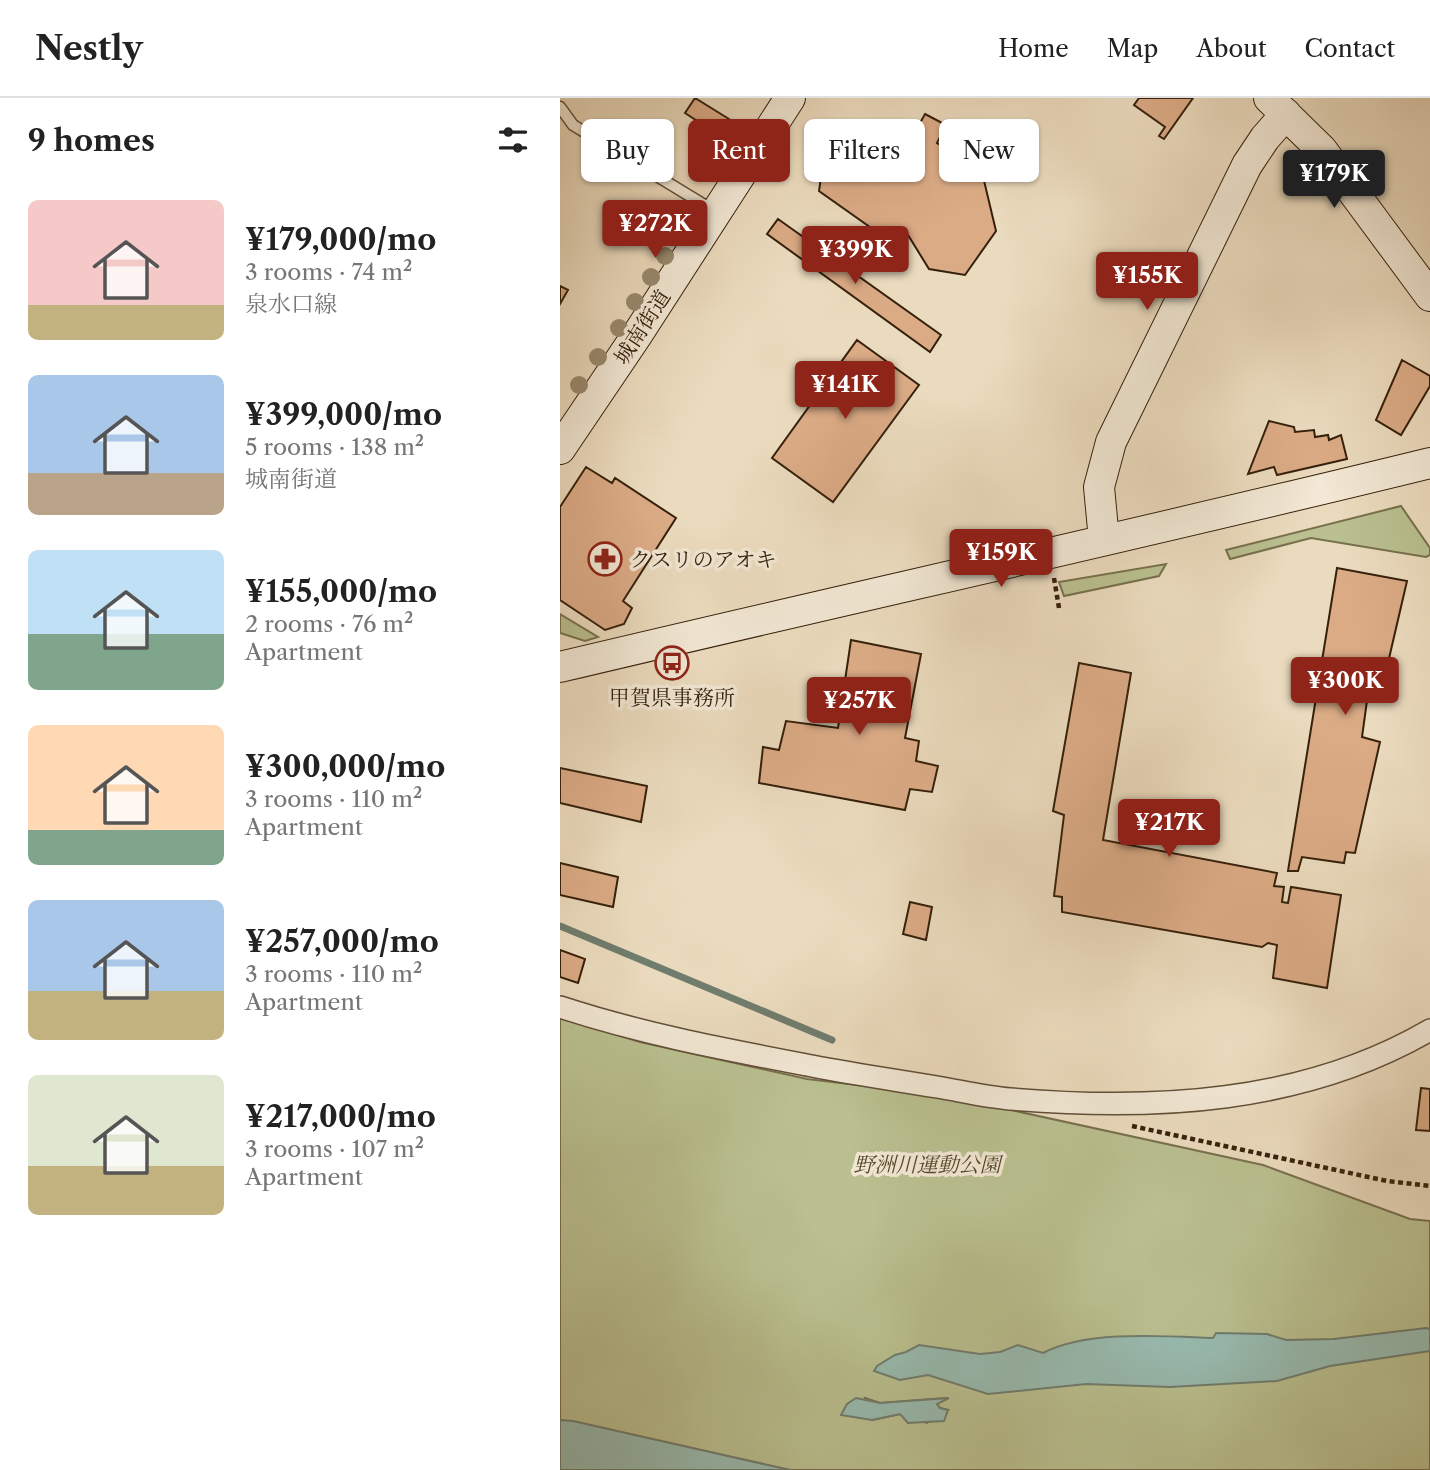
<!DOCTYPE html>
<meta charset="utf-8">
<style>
:root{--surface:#fff;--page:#f2f2f2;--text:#222;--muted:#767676;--line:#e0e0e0;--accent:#8f2418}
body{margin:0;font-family:"Libre Caslon Text","Noto Serif JP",serif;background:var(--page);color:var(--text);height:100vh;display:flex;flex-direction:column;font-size:26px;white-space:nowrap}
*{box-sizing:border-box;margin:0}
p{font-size:23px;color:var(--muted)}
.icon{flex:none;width:38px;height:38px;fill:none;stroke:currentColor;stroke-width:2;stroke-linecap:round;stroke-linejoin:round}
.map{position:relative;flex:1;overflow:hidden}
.panel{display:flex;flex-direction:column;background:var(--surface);width:560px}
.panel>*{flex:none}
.banner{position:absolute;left:21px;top:21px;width:665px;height:63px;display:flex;gap:14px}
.price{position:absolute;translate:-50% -60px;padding:0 16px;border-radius:7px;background:var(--accent);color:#fff;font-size:23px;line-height:46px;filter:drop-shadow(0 2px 4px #0008)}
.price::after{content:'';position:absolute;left:50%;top:42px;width:21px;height:16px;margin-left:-10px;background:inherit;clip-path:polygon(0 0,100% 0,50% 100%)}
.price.selected{background:#222;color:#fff}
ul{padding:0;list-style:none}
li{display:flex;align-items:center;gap:21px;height:175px;padding:0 28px}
li span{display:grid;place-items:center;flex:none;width:196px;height:140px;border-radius:10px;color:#555}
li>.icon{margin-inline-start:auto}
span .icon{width:84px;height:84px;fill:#fffc;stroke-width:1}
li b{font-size:30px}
h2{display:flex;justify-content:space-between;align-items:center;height:84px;padding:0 28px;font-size:30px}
.chip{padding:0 24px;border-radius:10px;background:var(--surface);box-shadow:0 2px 5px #0004;font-size:24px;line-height:63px}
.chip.selected{background:var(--accent);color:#fff}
header{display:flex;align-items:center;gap:42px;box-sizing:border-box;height:98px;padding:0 35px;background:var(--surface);border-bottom:2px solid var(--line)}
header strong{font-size:33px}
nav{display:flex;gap:38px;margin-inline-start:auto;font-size:24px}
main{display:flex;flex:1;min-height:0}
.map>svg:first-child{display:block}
.green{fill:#bac090;stroke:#78704e;stroke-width:2;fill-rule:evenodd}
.water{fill:#98bbb0;stroke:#707d6e;stroke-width:2}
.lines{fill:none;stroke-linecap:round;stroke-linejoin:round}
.stream{stroke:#707d6e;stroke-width:7}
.building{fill:#dbab86;stroke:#35200b;stroke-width:2}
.lane-casing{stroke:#624f38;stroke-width:13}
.street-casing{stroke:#624f38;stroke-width:24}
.secondary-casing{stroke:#35200b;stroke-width:32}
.path{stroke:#35200b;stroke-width:4.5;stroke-dasharray:5 3.5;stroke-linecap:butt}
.lane{stroke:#f2e8d5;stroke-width:10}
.street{stroke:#f2e8d5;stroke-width:21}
.secondary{stroke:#f2e8d5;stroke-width:30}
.tree{fill:#998a6e}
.labels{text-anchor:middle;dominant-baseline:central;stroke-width:7;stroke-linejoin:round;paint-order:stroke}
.street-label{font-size:21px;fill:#35200b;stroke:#f2e8d5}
.poi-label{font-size:21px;fill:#35200b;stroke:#f2e8d5;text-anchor:start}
.park-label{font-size:21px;font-style:italic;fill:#56482c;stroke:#f2e8d5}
</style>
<header>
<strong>Nestly</strong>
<nav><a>Home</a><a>Map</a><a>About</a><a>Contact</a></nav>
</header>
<main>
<section class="panel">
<h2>9 homes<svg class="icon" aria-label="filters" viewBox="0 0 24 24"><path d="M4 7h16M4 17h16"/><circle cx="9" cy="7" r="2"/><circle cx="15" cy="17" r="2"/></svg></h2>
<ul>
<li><span style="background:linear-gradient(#f6c9c9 75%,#c2b280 0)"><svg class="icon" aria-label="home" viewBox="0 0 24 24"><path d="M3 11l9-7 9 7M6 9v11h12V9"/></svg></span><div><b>¥179,000/mo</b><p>3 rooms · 74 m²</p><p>泉水口線</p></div></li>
<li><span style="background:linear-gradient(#a9c7e8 70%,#b9a48a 0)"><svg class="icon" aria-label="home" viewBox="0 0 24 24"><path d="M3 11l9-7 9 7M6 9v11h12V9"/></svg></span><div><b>¥399,000/mo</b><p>5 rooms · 138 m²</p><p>城南街道</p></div></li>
<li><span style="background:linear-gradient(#bfe0f5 60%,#7fa58c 0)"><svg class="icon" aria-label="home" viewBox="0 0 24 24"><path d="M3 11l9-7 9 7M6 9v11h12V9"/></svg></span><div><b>¥155,000/mo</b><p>2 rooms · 76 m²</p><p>Apartment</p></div></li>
<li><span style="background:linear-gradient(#ffd9b3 75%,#7fa58c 0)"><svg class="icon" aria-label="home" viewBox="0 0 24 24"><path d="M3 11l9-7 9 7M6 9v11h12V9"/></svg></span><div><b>¥300,000/mo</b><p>3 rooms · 110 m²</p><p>Apartment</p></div></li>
<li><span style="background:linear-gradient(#a9c7e8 65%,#c2b280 0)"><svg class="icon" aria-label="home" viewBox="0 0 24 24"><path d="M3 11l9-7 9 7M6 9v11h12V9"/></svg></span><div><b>¥257,000/mo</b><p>3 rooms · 110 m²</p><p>Apartment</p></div></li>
<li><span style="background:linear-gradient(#dfe7d0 65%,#c2b280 0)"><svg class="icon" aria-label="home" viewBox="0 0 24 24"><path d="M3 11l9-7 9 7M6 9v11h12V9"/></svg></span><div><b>¥217,000/mo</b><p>3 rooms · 107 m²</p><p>Apartment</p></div></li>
</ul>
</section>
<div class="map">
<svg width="870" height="1372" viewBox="0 0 870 1372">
<rect width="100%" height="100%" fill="#ebdbbe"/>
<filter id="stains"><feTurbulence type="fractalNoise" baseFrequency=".00286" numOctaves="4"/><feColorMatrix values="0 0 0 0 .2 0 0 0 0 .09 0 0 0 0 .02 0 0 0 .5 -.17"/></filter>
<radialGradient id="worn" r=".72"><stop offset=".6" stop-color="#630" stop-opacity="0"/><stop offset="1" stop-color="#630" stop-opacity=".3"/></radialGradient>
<path class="green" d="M841 408 870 450V457L866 459 751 440 670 461 666 452Z
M606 466 599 478 504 498 499 484Z
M0 516 38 539 25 543 0 535Z
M0 919 80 944 247 981 382 997 703 1067 850 1121 870 1123V1372H230L0 1322ZM305 1300 320 1305 386 1300 376 1306 380 1310 388 1312 367 1325 340 1316 312 1322Z"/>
<path class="water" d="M866 1230 870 1231V1253L770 1268 717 1283 610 1289 526 1286 428 1296 368 1277 340 1282 314 1273 317 1268 335 1257 346 1254 359 1247 420 1256 440 1254 458 1247 483 1255C526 1232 604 1238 653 1240L656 1235 707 1236 726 1242 774 1241Z
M296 1300 320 1305 389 1300 377 1306 380 1310 388 1312 384 1323 348 1325 340 1316 312 1322 281 1317 287 1306Z
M0 1322 13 1323 230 1372H0Z"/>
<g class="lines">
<path class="stream" d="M0 828 272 942"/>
</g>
<path class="building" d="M135 0 169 21 159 37 125 15Z
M579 0H633L604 41 599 38 605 29 574 7Z
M365 16 386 27 377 45 421 70 436 133 405 177 369 171 348 137 317 134 259 93 266 44 355 34Z
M218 121 381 237 370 254 207 136Z
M0 188 8 192 0 206Z
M297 242 359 287 273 404 212 360Z
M842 262 870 278V288L841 337 816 322Z
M709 323 734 329 735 334 754 332 755 339 768 337 769 342 781 337 787 361 717 377 714 369 688 376Z
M26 369 52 385 55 380 116 420 63 503 72 510 64 526 45 532 0 502V409Z
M777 470 847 483 827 569 812 566 802 639 820 644 795 755 786 754 784 765 742 759 738 773H728Z
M291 542 361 556 345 640 359 643 356 663 378 668 372 694 350 691 345 712 199 685 203 649 219 652 226 623 278 630Z
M519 565 571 575 543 742 717 775 714 788 724 789 722 804 728 805 731 789 781 797 767 890 713 880 717 847 708 845 702 849 502 814V799L494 798 504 717 493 713Z
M0 670 87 688 81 724 0 705Z
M0 765 58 779 53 809 0 797Z
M350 804 372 809 366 842 343 836Z
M0 852 25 861 18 885 0 879Z
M861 990 870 991V1033L856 1032Z"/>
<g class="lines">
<defs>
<path id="lane" d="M0 9 13 27 156 114"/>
<path id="street" d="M0 909C82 936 168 952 252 968 293 976 335 982 377 989 401 993 425 999 450 1001 593 1013 743 1006 870 932"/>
<path id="secondary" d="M709 0 762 52 870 198
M0 351 77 237 230 0
M544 442 539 389 551 344 687 67 705 40 726 16
M0 569C290 500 581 436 870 365"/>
</defs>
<use href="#lane" class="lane-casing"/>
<use href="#street" class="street-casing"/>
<use href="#secondary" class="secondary-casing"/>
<path class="path" d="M494 480 499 510
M572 1028 827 1083 870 1088"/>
<use href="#lane" class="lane"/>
<use href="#street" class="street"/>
<use href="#secondary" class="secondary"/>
</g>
<g class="tree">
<circle cx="162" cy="71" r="9"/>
<circle cx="123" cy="132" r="9"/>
<circle cx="105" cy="158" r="9"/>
<circle cx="91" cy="179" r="9"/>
<circle cx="75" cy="204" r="9"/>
<circle cx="59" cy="230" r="9"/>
<circle cx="38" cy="259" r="9"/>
<circle cx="19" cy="287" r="9"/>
</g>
<defs>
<symbol id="pharmacy-ring" viewBox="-11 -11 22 22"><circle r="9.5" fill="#f2e8d5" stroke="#8f2418" stroke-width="1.5"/><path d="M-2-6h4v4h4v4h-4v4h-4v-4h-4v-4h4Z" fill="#8f2418"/></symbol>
<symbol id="bus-ring" viewBox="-11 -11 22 22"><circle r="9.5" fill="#f2e8d5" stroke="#8f2418" stroke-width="1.5"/><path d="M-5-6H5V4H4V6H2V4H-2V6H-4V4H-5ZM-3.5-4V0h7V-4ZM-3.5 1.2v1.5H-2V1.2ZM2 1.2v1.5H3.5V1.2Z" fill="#8f2418"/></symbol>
</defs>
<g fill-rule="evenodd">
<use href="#pharmacy-ring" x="26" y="442" width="38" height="38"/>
<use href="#bus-ring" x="93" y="546" width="38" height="38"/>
</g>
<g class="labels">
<g class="street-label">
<text transform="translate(82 229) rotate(-57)">城南街道</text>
</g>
<g class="poi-label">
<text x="70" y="461">クスリのアオキ</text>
<text x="112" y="599" text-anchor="middle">甲賀県事務所</text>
</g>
<g class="park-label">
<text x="367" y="1066">野洲川運動公園</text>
</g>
</g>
<rect width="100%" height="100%" filter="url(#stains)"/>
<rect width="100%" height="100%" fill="url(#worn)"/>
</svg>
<b class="price selected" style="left:774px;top:112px">¥179K</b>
<b class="price" style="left:95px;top:162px">¥272K</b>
<b class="price" style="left:295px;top:188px">¥399K</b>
<b class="price" style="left:587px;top:214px">¥155K</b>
<b class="price" style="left:285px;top:323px">¥141K</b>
<b class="price" style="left:441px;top:491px">¥159K</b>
<b class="price" style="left:785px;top:619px">¥300K</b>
<b class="price" style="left:299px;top:639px">¥257K</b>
<b class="price" style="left:609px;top:761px">¥217K</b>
<div class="banner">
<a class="chip">Buy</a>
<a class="chip selected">Rent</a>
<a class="chip">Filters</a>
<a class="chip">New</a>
</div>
</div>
</main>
